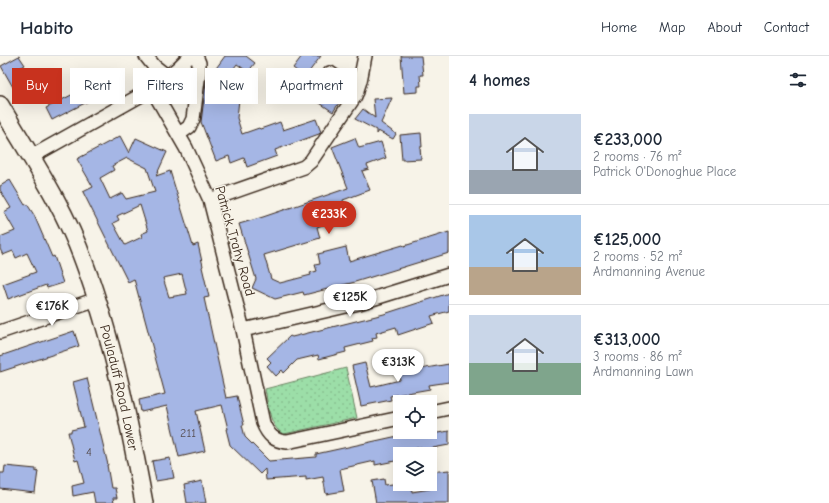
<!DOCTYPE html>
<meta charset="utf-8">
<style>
:root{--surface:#fff;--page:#f6f6f7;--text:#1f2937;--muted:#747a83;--line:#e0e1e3;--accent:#c8321e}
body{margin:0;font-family:"Comic Neue",sans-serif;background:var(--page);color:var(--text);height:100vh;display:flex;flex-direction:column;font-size:15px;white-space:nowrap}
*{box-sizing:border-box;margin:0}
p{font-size:13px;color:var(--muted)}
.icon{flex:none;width:22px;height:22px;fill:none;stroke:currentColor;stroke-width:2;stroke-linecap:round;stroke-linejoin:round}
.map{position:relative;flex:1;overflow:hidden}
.drawer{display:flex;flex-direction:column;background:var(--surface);width:380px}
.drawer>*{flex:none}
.guide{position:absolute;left:12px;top:12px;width:377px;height:36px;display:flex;gap:8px}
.buttons{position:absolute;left:393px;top:339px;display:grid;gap:8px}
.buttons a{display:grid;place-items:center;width:44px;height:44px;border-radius:0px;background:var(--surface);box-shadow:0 4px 16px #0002;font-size:20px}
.price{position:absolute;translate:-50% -34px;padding:0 9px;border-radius:14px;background:#fff;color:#222;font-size:13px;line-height:26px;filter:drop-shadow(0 1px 2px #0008)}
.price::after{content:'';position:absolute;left:50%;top:24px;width:12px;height:9px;margin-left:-6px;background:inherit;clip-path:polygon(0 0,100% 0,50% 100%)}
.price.selected{background:var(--accent);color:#fff}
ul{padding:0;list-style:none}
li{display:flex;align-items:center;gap:12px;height:100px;padding:0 20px}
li+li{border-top:1px solid var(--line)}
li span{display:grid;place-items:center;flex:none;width:112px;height:80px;border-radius:0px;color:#555}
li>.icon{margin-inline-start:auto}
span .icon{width:48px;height:48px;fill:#fffc;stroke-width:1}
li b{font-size:17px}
h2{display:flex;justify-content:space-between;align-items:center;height:48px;padding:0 20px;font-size:17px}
.pill{padding:0 14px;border-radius:0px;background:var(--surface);box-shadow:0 4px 16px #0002;font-size:14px;line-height:36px}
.pill.selected{background:var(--accent);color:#fff}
header{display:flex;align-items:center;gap:24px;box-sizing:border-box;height:56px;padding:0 20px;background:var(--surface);border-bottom:1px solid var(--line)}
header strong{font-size:19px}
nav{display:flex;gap:22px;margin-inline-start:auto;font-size:14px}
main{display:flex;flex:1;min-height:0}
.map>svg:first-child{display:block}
.grass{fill:url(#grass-dots);stroke:#6c8463}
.building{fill:#a5b6e5;stroke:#3b2a1e;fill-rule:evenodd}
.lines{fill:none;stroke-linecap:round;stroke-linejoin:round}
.minor-casing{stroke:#3b2a1e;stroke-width:16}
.tertiary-casing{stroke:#3b2a1e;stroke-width:20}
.minor{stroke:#f7f3e8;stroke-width:13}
.tertiary{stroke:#f7f3e8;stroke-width:17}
.labels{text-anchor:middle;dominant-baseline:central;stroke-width:3;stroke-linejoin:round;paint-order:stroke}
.number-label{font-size:12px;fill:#564d50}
.street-label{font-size:14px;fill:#3b2a1e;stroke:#f7f3e8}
</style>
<header>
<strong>Habito</strong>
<nav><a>Home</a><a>Map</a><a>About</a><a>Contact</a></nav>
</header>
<main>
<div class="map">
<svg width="449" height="447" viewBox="0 0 449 447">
<defs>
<pattern id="grass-dots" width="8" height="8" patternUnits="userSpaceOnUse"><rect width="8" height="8" fill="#9cdea8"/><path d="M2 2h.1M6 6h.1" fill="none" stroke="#87bf90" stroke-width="1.8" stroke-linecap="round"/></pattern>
</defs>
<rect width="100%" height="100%" fill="#f7f3e8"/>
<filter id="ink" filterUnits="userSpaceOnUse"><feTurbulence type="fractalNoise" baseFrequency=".025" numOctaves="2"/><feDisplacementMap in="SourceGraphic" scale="8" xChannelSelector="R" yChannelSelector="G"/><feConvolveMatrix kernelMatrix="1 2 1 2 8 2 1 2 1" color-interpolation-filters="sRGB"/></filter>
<g filter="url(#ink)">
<path class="grass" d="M346 312 357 362 284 378C269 372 268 347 265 333Z"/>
<path class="building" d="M19 0 25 9 18 13 30 33 18 40 1 10Z
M225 0H246L255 7 248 16 237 8 219 32 240 34 237 62 242 78 259 72 260 73 266 71 280 66 283 74 316 63 321 76 319 78 275 94 277 100 247 111 244 102 231 107 229 100 216 105 201 66 206 26Z
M302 0H321L305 21 293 12Z
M401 0H421L423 19H420L421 30H418V36L404 37Z
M113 20 118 30 52 64 46 52 89 30 90 32Z
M306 20 341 44 333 56 305 37 307 35 299 30Z
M392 42 381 67 396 78 393 83 378 75 376 78V74L355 63 363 53 375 62 373 43Z
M421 77 422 91H420L421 103 402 104 400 79Z
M120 80 129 97 136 82 167 96 156 120 170 115 193 190 198 188 203 210 202 211 209 241 204 242 226 342 237 340 244 369H242L245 381 269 405 316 401V398L416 376H431L432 378 449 375V389L422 394 421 391 401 396 400 404 375 409V405L340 413 344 435 326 438 323 421 306 424V421L266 424 265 413 260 418 230 389 226 373H228L222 349 196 355 205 395 179 401 167 350 141 356 139 344 165 338 134 223 128 226 83 136 93 131 77 103ZM127 102 147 112 155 136 126 143 122 137 110 143 100 122 114 114 112 110ZM140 149 148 175 141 178 142 181 125 189 113 167 119 164 117 160ZM182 218 187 238 169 241 163 222Z
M355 82 359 92 381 86 386 102 367 109 369 113 362 115 370 134 343 144 344 149 340 150 342 154 334 157 337 164 317 171 320 182 264 199 271 223 280 227 311 219 310 217 317 215 315 209 320 208 318 198 346 191 349 205 403 189 404 190 449 176V197L355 226 304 239 303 236 275 243 252 232 256 223 239 168 263 161 348 132 332 91Z
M10 124 25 149 27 148 34 159 52 201 54 200 63 227 47 232 46 229 8 243 3 228 36 216 27 197 16 202 13 195 3 199 0 193V181L15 175 4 156 11 152 0 134V130Z
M449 237V255L431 260 434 267 398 279 396 271 376 277 377 281 372 282 373 285 345 292 346 296 319 303 318 299 297 304 284 317 282 314 276 320 267 310 271 306 267 302 290 280 292 281 384 258Z
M74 275 79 290 0 316V300Z
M365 307 371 331 400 324 399 318 420 314V313L449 308V326L429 329 430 333 390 340 391 344 361 350 352 310Z
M87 322 108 409H107L111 432H115L117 442H113L114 447H95L93 436 73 440 72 430 84 427 78 404 75 405 68 376H71V374L84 371 73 326Z
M170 402 174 422 156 425 152 405Z
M5 410 36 413V416L38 415 35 437 0 433V417H4Z
M449 414V447H376L372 425 384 423 385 429 400 427V428H411L412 436 430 433V416Z
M202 425 206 447H187L184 429Z"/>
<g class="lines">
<defs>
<path id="minor" d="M146 0 154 10 168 21
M330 17 357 36
M152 33 186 92 210 144 243 274 263 367C268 379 274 385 287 386L400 362
M179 78 189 71 193 63 199 16V7L196 0
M31 101 152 33 178 12 190 0
M210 144 304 111 311 105 355 40 360 25 365 0
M243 274 359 247 449 219
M0 276 97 243
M430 356 449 352"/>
<g id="tertiary">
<path id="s1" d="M0 49C30 100 64 150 84 206 113 284 129 366 144 447"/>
</g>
</defs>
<use href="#minor" class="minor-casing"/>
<use href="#tertiary" class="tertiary-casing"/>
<use href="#minor" class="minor"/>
<use href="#tertiary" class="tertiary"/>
</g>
</g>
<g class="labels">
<g class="number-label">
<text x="188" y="377">211</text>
<text x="89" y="396">4</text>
</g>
<g class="street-label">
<text transform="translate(235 185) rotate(74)">Patrick Trahy Road</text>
<text stroke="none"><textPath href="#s1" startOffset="309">Pouladuff Road Lower</textPath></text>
</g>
</g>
</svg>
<div class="buttons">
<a><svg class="icon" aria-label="locate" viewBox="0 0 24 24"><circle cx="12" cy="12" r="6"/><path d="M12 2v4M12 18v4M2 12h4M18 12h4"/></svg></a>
<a><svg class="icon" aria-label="layers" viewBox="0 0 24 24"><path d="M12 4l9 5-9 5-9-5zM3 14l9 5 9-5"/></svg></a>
</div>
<b class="price selected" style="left:329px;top:179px">€233K</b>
<b class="price" style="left:350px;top:262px">€125K</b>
<b class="price" style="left:52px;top:271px">€176K</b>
<b class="price" style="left:398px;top:327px">€313K</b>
<div class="guide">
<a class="pill selected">Buy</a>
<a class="pill">Rent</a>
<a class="pill">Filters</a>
<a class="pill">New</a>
<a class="pill">Apartment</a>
</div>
</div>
<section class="drawer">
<h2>4 homes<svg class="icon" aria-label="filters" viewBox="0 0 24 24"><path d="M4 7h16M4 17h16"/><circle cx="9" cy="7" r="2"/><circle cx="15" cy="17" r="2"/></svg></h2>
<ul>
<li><span style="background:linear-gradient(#c9d6e8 70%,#9aa5b1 0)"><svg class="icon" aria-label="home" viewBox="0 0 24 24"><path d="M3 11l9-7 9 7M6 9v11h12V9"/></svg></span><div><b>€233,000</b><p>2 rooms · 76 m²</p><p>Patrick O'Donoghue Place</p></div></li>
<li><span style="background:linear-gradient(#a9c7e8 65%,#b9a48a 0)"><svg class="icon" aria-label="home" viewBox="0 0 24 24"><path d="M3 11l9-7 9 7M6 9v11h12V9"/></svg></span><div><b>€125,000</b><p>2 rooms · 52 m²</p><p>Ardmanning Avenue</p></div></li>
<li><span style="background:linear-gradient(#c9d6e8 60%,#7fa58c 0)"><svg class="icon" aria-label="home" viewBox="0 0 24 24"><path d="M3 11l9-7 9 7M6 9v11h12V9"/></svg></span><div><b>€313,000</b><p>3 rooms · 86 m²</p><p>Ardmanning Lawn</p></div></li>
</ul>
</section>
</main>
